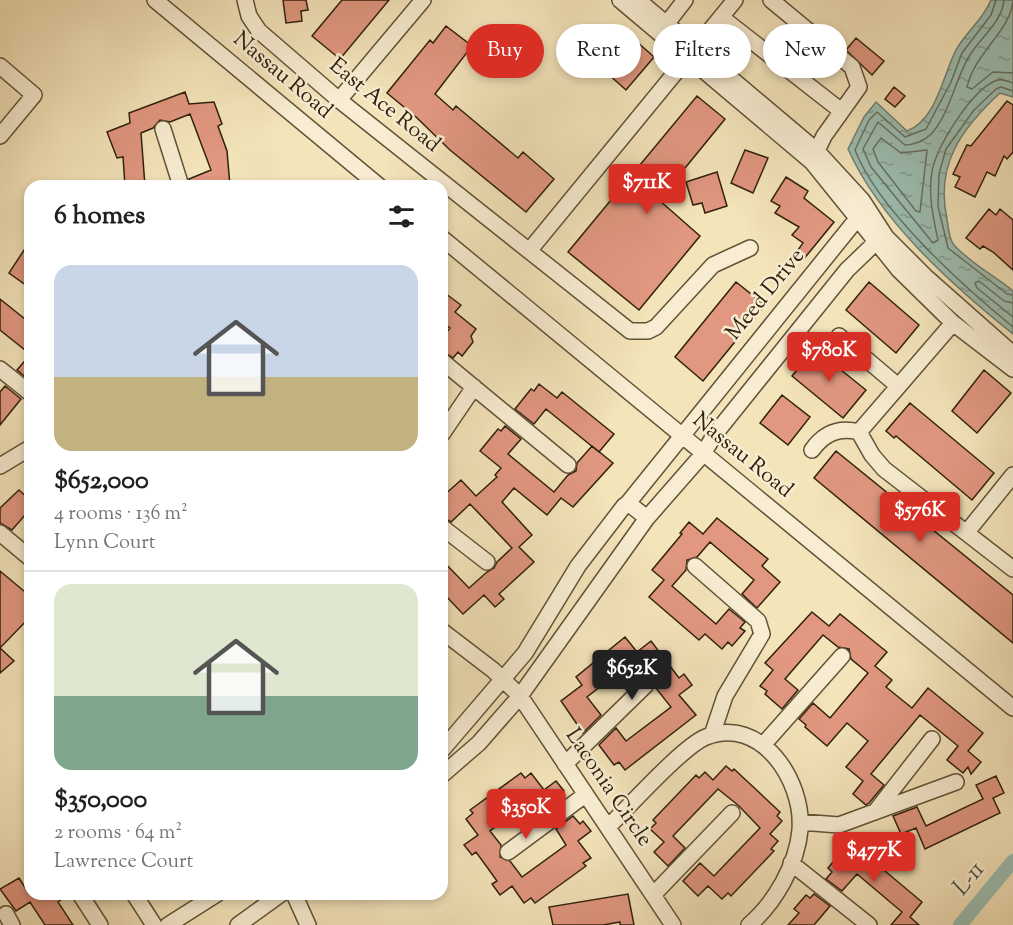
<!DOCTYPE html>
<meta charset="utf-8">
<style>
:root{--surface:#fff;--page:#f2f2f2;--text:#202124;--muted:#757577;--line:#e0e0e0;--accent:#d93025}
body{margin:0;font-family:"Sorts Mill Goudy",serif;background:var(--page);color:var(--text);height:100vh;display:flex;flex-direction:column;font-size:22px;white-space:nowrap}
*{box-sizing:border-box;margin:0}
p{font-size:20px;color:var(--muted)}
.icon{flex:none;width:33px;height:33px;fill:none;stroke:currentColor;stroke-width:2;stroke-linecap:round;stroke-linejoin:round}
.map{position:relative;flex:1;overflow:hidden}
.sheet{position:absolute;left:24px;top:180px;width:424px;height:720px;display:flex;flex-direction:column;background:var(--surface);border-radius:18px;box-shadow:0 3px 9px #0003}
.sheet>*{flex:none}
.top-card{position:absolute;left:466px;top:24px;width:456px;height:54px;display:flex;gap:12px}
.price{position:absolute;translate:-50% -51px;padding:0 14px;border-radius:6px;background:var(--accent);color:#fff;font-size:20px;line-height:39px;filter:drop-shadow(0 2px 3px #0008)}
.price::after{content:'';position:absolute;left:50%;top:36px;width:18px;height:14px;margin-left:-9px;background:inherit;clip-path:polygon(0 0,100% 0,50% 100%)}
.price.on{background:#222;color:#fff}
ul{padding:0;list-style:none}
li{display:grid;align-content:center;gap:12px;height:318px;padding:0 30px}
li+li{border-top:2px solid var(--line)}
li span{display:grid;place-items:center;height:186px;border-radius:18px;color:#555}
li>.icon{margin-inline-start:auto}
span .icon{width:108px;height:108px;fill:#fffc;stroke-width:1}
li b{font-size:26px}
h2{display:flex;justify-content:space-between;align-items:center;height:72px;padding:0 30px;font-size:26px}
.tag{padding:0 21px;border-radius:27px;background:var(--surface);box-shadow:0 3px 9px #0003;font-size:21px;line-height:54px}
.tag.on{background:var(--accent);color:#fff}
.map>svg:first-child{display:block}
.water{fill:url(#water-ripples);stroke:#717f70;stroke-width:1.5}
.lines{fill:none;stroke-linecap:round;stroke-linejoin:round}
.shore{stroke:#667060;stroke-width:1.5}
.canal{stroke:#9cbeb2;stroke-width:14}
.building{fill:#e19780;stroke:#30210d;stroke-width:1.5}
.minor-casing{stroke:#615238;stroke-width:18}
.minor{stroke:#f8edd2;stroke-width:15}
.labels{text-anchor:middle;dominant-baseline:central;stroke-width:5;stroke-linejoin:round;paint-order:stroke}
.street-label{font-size:22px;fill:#30210d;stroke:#f8edd2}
.water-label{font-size:24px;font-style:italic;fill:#50503f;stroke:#f8edd2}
</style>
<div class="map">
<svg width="1013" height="925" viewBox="0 0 1013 925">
<defs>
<pattern id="water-ripples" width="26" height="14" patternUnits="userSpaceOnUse" patternTransform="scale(1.5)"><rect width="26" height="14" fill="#9cbeb2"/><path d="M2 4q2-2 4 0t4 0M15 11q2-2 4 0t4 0" fill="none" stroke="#809a8f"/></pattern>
</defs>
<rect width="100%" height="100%" fill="#f4e4ba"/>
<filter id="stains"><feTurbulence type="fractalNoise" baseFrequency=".00333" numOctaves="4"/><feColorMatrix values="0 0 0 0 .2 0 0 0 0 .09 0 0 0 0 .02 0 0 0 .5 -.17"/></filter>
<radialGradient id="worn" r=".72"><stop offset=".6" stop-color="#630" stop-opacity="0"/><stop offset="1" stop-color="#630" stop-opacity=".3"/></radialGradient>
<path class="water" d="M991 0H1013V97L1000 93C962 128 935 164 947 219 948 226 949 240 954 245 970 263 995 276 1013 291V334C953 286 880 221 848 149L864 117 876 102 907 131C937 119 942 77 956 50 966 32 983 20 991 0Z"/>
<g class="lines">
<path class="shore" d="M996 0 991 15 962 53 951 82 926 129 905 137 877 112 869 120 855 150C878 210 963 286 1013 327
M1004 0C1002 22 981 37 970 55 956 76 949 117 930 135 924 141 913 145 905 145L878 122 863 149 871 167 933 243 938 240C933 217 928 194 932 171 937 146 971 91 995 81 1001 78 1007 81 1013 83
M1013 0C1011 31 975 52 967 87L972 89 993 72 1013 73
M1013 91 1001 87 996 89 974 110 946 149 939 174 938 206 948 248 1007 294 1013 295
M881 138 901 153 927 150 920 212 916 211 878 162 873 149Z
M1013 303 1004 301 979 281 975 283 977 288 1013 317"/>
<path class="canal" d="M960 925 1013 861"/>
</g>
<path class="building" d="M283 0H306L308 10 301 11 302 21 286 23Z
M342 0H389L340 59 312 36Z
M446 26 472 46 435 94 453 110 456 106 518 158 523 152 554 179 526 212 450 150 416 117 387 93 430 40 433 43Z
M626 32 654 57 626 90 598 65Z
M856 38 884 61 872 75 846 50Z
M894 87 905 96 895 107 885 99Z
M185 92 189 104 214 102 222 124 218 126 227 151 230 186H190L189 179 211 170 190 114 170 122 160 120 153 128 141 133 145 186H125L123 157 117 158 107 132 130 123 129 113Z
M697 96 725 119 659 200 700 236 639 310 568 252Z
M1007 101 1013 105V152L1007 159 1004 156 995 176 987 172 975 197 955 187 960 177 953 174 967 145 971 146Z
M745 150 768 158 753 193 731 183Z
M717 172 727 206 705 213 702 203 693 205 686 182Z
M786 177 808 191 804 198 834 222 803 260 795 254 803 243 792 235 799 227 775 213 780 206 771 201Z
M989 209 996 215 1000 209 1013 220V270L993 252 983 246 980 249 966 238Z
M30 241V288L9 273Z
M736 282 765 305 703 381 675 357Z
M869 282 919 325 896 353 846 310Z
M442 291 461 305 455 312 476 329 471 336 473 342 462 356 458 352 453 358 442 351V338L450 328 442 322Z
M0 299 30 323V354L0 330Z
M815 349 866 390 843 418 792 376Z
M30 355V381L17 370Z
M984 370 1011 393 977 433 952 411Z
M539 384 557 398 562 392 614 434 599 452 546 409 534 424 515 409 531 389 534 391Z
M5 386 21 399 0 425V392Z
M782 395 810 417 788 445 760 423Z
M910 403 994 473 972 500 896 436 894 438 886 431Z
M505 426 521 439 508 454 554 492 568 475 576 471 577 463 592 446 613 463 573 507 561 498 547 515 514 488 502 502 532 535 519 547 534 562 499 594 504 599 495 607 484 595 463 614 442 592V560L469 588 487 572 494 568 497 562 512 548 470 504 451 522 442 517V497L461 480 476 496 497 477 495 475 501 468 480 451 498 429 501 431Z
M836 451 1013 595V643L814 478Z
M19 490 30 500V519L25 515 12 530 0 523V508Z
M717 518 768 559 762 566 780 582 757 608 742 594 754 580 710 542 697 557 687 560 686 570 672 586 716 624 729 609 745 622 740 628 745 631 732 646 728 642 722 649 705 634 699 640 649 597 664 580 652 570 682 534 680 533 689 522 703 534Z
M0 571 30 596V617L0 648 14 661 0 673Z
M812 612 829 626 840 614 887 652 875 666 892 680 886 687 912 708 928 688 983 733 968 751 981 762 971 774 968 767 963 773 947 760 958 746 920 715 871 774 884 785 869 803 866 805 853 794 863 781 846 767 868 741 847 723 827 746 805 727 806 725 799 719 813 703 830 718 868 673 851 659 849 649 838 647 823 635 785 679 798 690 782 709 765 694 767 691 760 686 773 670 765 663Z
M625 637 637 652 651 641 679 678 684 674 692 685 679 695 696 715 625 770 619 762 614 765 599 745 616 728 626 741 671 707 655 687 653 679 647 676 635 660 587 697 601 715 583 733 561 701 582 685 576 677Z
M726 766 732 771 734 769 780 812 777 816 782 821 770 834 778 841 771 849 774 851 731 896 728 893 722 899 708 886 698 896 683 881 700 863 714 876 760 828 739 806 718 789 673 836 685 848 668 866 654 852 664 842 650 829 656 823 653 820 696 775 699 778 705 772 713 780Z
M521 773 525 778 531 773 544 790 556 781 564 791 559 795 563 799 544 813 533 799 490 831 501 845 500 857 510 861 522 877 566 845 556 829 573 816 580 824 583 821 591 831 578 841 591 858 583 863 586 866 535 903 531 898 524 903 512 886 500 895 492 884 497 881 492 874 476 852 472 855 464 845 478 835 466 819 473 813 470 810Z
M996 776 1004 793 993 798 1000 813 925 849 916 828 901 834 893 816 917 807 926 826 983 799 976 785Z
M854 845 922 902 910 917 919 925H891L902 912 857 874 842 891 826 879 832 872 828 868 840 854 844 856Z
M19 878 29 894H69L58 902 73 925H45L30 902 16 911 0 889Z
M628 894 634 925H620V922L603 925H553L549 907Z
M814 894 830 906 814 925H788L799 913 794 909 806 895 810 898Z"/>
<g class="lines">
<defs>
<path id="minor" d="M155 0 379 186
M245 0 249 16 259 31 339 100 630 331H648L656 327 713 265 750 248
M620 0 812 162 899 270 953 323 1013 369
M638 0 817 151 862 200 886 237 926 277 1013 354
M771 0 852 67 859 87 824 136 813 159
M721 17 840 110
M661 31 685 0
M0 66 34 95 0 136
M787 68 813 35
M339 100 423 0
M163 129 181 186
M442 238 1013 708
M529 251 735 0
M839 336 898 386
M442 361 568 465
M0 369 30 393
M859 432 953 323
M442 434 474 387
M812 450C824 433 839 427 859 432L872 455 884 469 1013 569
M0 466 30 448
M628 503 856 220 864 214
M647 518 703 454 715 434 847 270 875 243 883 238
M442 527 487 562
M967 532 1013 475
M0 533 30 558
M695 566 758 621 762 634 725 696 712 735
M442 631 493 670 520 696 673 925
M763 745 842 656
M442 750 525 653 578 566 624 506 628 503 647 518 520 696 479 743 442 775
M565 764 646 685
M875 812 932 739
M800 822 839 825 956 782
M608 827C628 808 683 746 706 737 761 715 804 781 800 830 797 864 775 903 749 925
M508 852 585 795
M791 863 869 925
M80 894 100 925
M134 894 154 925
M294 894 308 925
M653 895 732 813
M6 914 12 925
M168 925 217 894
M238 925 281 894"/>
</defs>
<use href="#minor" class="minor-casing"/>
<use href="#minor" class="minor"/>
</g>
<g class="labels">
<g class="street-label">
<text transform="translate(282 76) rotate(40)">Nassau Road</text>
<text transform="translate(384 106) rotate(39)">East Ace Road</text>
<text transform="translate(766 295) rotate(-51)">Meed Drive</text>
<text transform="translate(742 456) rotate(39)">Nassau Road</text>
<text transform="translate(608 788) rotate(56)">Laconia Circle</text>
</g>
<g class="water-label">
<text transform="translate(969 879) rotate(-51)">L-11</text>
</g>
</g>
<rect width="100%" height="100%" filter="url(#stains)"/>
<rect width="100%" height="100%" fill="url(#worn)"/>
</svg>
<b class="price" style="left:647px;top:215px">$711K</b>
<b class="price" style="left:829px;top:383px">$780K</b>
<b class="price" style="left:920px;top:543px">$576K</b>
<b class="price on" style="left:632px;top:701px">$652K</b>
<b class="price" style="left:526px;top:840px">$350K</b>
<b class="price" style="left:874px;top:883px">$477K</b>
<div class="top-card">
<a class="tag on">Buy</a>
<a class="tag">Rent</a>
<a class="tag">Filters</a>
<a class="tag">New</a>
</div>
<section class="sheet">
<h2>6 homes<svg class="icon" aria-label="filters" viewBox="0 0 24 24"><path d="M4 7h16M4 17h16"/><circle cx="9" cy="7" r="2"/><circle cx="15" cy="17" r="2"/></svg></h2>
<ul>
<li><span style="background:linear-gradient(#c9d6e8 60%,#c2b280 0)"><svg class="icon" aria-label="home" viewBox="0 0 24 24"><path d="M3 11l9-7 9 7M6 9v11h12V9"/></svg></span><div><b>$652,000</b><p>4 rooms · 136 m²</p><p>Lynn Court</p></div></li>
<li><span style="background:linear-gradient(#dfe7d0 60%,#7fa58c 0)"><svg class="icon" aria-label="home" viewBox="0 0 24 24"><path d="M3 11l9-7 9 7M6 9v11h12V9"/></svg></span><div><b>$350,000</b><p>2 rooms · 64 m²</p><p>Lawrence Court</p></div></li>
</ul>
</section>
</div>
